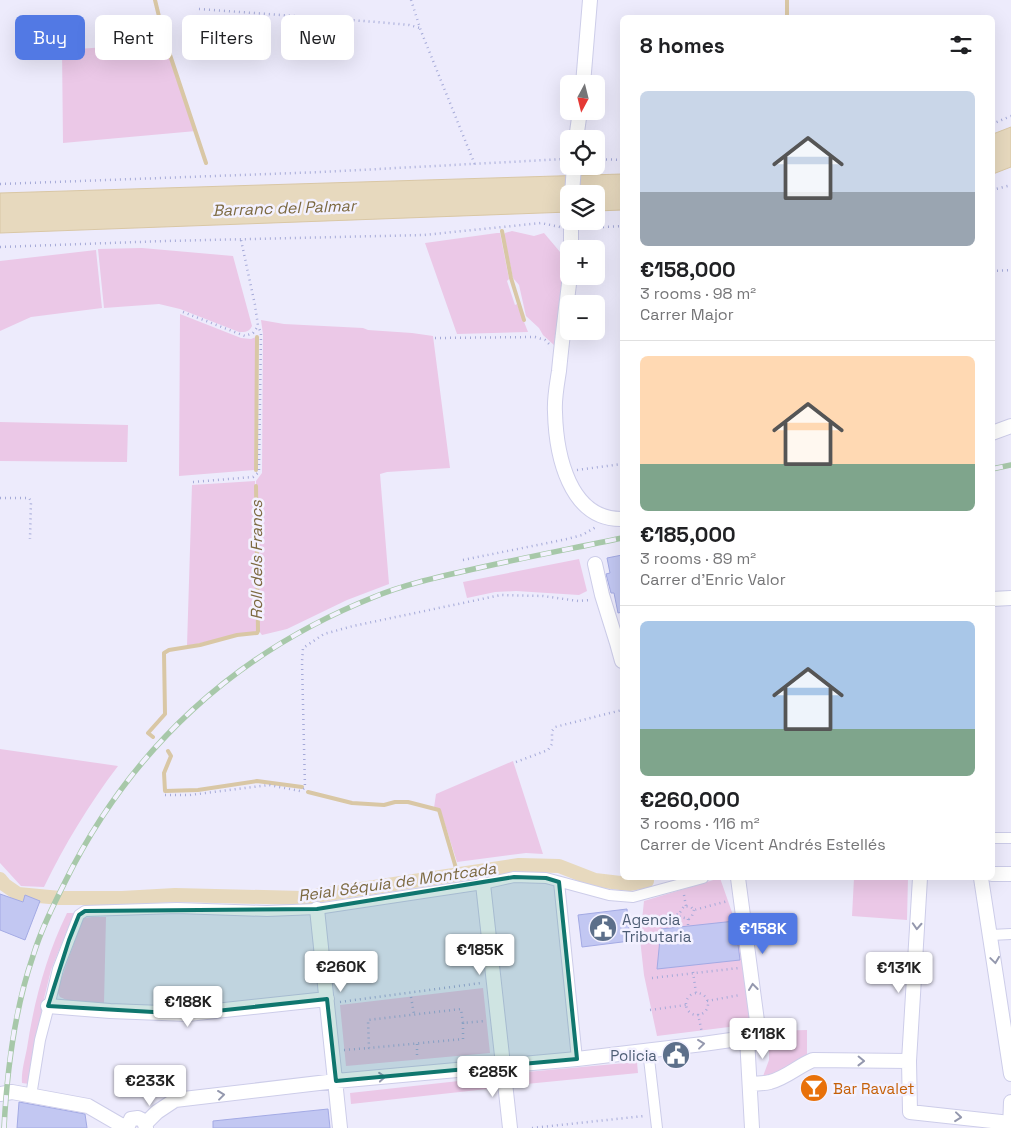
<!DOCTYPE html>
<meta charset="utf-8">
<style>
:root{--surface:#fff;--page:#f6f6f6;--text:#202124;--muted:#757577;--line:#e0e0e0;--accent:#5279e4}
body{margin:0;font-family:"Space Grotesk",sans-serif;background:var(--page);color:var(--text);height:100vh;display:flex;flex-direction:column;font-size:19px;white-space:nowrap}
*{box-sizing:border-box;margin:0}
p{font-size:16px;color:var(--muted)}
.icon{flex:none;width:28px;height:28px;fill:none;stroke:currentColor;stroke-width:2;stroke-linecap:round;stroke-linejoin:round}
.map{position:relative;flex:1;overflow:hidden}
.side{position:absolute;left:620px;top:15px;width:375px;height:865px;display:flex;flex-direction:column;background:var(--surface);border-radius:8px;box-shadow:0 5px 20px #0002}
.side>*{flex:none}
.top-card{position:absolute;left:15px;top:15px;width:475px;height:45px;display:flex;gap:10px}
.needle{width:32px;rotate:187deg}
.tools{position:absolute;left:560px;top:75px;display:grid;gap:10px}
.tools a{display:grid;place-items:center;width:45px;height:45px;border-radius:8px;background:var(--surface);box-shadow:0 5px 20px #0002;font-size:25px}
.price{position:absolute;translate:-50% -42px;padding:0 11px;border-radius:5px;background:#fff;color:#222;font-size:16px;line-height:32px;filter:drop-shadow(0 1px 2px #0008)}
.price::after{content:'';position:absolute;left:50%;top:30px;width:15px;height:11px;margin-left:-8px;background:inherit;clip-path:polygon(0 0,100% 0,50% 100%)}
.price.active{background:var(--accent);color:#fff}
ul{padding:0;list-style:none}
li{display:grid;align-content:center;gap:10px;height:265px;padding:0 20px}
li+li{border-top:1px solid var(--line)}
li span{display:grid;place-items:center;height:155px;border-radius:8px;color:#555}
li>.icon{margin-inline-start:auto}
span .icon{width:90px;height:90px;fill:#fffc;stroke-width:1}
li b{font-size:21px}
h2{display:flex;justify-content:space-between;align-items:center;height:60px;padding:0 20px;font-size:21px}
.pill{padding:0 18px;border-radius:8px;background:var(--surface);box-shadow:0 5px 20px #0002;font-size:18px;line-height:45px}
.pill.active{background:var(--accent);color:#fff}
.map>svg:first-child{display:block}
.green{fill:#ebc8e7}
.water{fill:#e7d9be;stroke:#d9c7a5}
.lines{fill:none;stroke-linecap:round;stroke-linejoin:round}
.stream{stroke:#d9c7a5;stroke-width:4}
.canal{stroke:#e7d9be;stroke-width:14}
.building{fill:#c2c7f2;stroke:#a3aae4}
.pedestrian-casing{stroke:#cdcde9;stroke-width:12}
.minor-casing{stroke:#cdcde9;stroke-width:16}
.path{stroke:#a5aad8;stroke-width:2.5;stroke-dasharray:1 4;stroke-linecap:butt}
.pedestrian{stroke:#fff;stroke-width:10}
.minor{stroke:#fff;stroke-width:14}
.rail-casing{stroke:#a7c8a9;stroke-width:5.5}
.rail{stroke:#f3f1ff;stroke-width:4;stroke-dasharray:11;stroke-linecap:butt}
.oneway{stroke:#9498ae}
.marked{fill:#0f766e;fill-opacity:0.2;stroke:#0f766e;stroke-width:4;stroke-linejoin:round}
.labels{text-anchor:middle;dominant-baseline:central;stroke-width:5;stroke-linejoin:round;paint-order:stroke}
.service-label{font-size:15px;fill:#4e5e75;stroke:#f3f1ff;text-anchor:start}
.food-label{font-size:15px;fill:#c56008;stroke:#f3f1ff;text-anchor:start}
.water-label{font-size:16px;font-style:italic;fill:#7c6940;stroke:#f3f1ff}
</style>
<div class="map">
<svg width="1011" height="1128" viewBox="0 0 1011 1128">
<rect width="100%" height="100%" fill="#edebfc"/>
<path class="green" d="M162 41 163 43 165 42 196 131 63 143 62 50 152 44Z
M512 231 534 236 544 233 566 259 557 344 555 346 543 335 539 328 526 316 519 285 513 278 504 235 505 233Z
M497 233H500L509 279 507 281 515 305 517 304 528 332 457 334 425 243Z
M142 248 233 256 252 326C249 332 246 332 239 332L180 309 159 304 104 308 98 249Z
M96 250 102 308 31 317 0 331V261Z
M180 314 241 338 251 339 256 337 254 470 179 476Z
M261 320 284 324 363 328 368 330 412 333 433 336 450 468 387 472 380 474 389 584 347 600 287 629 262 635 259 631 256 481 262 473 263 334Z
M0 422 128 425 127 462 0 461Z
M255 481 257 631 256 633 236 635 187 646 192 485Z
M579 559 587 591 579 595 516 591 495 592 467 598 463 582Z
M0 749 118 766C89 804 65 844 44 887L21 886 0 863Z
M513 761 543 854 526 853 457 862 440 809 434 808 436 794Z
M720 878 735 921 740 922 753 1024 657 1036 644 975 640 939 644 901Z
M854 878H908L907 920 852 916Z
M67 913H74L51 970 43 1003 29 1084 22 1083C21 1072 25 1059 27 1048 34 1002 46 956 67 913Z
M92 917H106L104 1003 71 1002 60 997 57 991 83 918Z
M483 988 490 1053 346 1066 340 1005Z
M807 1030V1057L789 1068 762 1079 769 1060V1031Z
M637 1062 638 1073 516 1085 515 1073Z
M486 1078 487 1089 351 1104 350 1093Z"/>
<path class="water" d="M1011 127V167L993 174V134Z
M622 174V210L596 211V194H569V212L0 233V193Z"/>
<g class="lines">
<path class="stream" d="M155 0 164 37 206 163
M787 0V18
M502 231 511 278 524 320
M256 470 257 337
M153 737 148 733 165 714 164 653 169 650 200 645 237 635 257 633 258 631 256 486
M168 751 171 756 164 773 165 791 198 790 257 781 302 787
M308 792 352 803 384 805 395 802H408L439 810 458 875"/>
<path class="canal" d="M0 879 5 885 18 894 60 898H122L175 895 302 898 519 865 559 866 595 880 629 884 647 881"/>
</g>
<path class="building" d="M622 555V612L618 613 614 593H611L606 574 610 573 607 558Z
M0 894 23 902 25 895 40 901 25 940 0 930Z
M627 909 630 941 582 947 578 915Z
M735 921 740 960 657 969 661 929Z
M19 1102 85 1114 87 1128H17Z
M328 1109 330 1128H213V1121Z"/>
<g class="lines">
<defs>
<path id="pedestrian" d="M992 838H1011
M559 882 577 1059
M991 935 1011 934
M648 1050 657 1128
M31 1096 40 1040 52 994 58 969 79 915 85 911 177 908 267 911 317 909 483 884 514 877 546 878 609 895 633 897 703 878"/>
<path id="minor" d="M583 84 590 0
M576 139 580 111
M572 194 574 166
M571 221V249
M570 276C566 308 562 339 559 371 557 384 554 399 555 412 556 454 569 520 622 519
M992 433 1011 426
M595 564 602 595 617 643
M992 599 1011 598
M622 636 617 643 622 661
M992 874H1011
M920 878 909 1061 910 1112 1010 1123
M981 878 1011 1074
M483 884 510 1128
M317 909 340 1128
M48 1006 110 1011 188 1014 327 999
M747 1038 752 1128
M750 1084C756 1083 764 1084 770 1082 786 1078 798 1066 813 1060L909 1061
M0 1094 12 1092 88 1106 126 1128
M146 1123 157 1112 175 1100 336 1081 577 1059 703 1044 759 1036 738 878
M127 1128 131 1119 138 1118 144 1121 146 1128
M1010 1128 1011 1102"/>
</defs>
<use href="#pedestrian" class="pedestrian-casing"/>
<use href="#minor" class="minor-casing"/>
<path class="path" d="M411 0 421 31 475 165
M199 9 377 22 409 25 420 28
M992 124 1011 116
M596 159 622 160
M0 184 322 172 565 159
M992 190 1011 185
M583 228 622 226
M0 247 165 241 424 235 541 223 560 227
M992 271 1011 270
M183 312 245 336 253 333 258 326 255 305 241 240
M435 338 535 337 545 340 549 344
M577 470 622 464
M193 482 253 477 259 472 261 333 258 326
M0 498H29L31 501 30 539
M463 560 567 539 582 535 596 527
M516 762 548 750 552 744V731L555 727 622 710
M165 795H190L269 785 300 791 305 788 302 662 303 648 324 634 353 626 501 595 543 596 578 601 590 600
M684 895 686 906
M694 910 692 916 689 919 680 917 679 914 684 906 691 907 694 910 728 901
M647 919 679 914
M688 919V925
M693 972 696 993
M652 978 739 968
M686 1004a11 11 0 1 1 22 0a11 11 0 1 1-22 0Z
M411 997 414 1014
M707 1001 740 995
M340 1002 481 983
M650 1010 686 1005
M698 1014 702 1033
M463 1023V1039L369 1048 368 1020 461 1009 463 1023 485 1021
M417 1044V1059
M344 1050 369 1048
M532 1128 644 1116"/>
<use href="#pedestrian" class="pedestrian"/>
<use href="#minor" class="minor"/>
<defs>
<path id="rail" d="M992 469 1011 465
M4 1128C7 1070 14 1011 33 956 41 930 53 906 65 882 131 748 236 652 374 597 403 585 434 578 465 571 517 559 570 549 622 538"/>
</defs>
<use href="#rail" class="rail-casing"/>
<use href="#rail" class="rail"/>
</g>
<defs><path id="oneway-chevron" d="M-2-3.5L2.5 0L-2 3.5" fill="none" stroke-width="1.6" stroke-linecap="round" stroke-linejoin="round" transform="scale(1.25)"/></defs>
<g class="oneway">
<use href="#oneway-chevron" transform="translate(917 926) rotate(93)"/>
<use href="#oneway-chevron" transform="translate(995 960) rotate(82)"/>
<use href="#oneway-chevron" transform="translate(753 987) rotate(-97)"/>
<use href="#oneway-chevron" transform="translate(701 1044) rotate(-7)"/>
<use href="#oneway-chevron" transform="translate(861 1061) rotate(1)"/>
<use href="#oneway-chevron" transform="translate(382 1077) rotate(-5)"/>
<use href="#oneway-chevron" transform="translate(221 1095) rotate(-7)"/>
<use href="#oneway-chevron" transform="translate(958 1117) rotate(6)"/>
</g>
<path class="marked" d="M514 877 546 878 559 882 577 1059 336 1081 327 999 188 1014 48 1006 69 940 79 915 85 911 317 909Z"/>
<defs>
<symbol id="civic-disc" viewBox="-11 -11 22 22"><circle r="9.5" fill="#5c6f8a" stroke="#f3f1ff"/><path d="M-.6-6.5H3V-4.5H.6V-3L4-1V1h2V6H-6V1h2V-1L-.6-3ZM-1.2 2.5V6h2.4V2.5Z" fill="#fff"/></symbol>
<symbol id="bar-disc" viewBox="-11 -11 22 22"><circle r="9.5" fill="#e8710a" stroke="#f3f1ff"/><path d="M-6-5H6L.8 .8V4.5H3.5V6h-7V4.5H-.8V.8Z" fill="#fff"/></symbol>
</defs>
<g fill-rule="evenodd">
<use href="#civic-disc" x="587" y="912" width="32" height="32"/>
<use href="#civic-disc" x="660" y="1039" width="32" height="32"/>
<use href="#bar-disc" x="798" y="1072" width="32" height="32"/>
</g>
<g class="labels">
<g class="service-label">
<text x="622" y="919">Agencia<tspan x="622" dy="17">Tributaria</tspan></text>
<text x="657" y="1055" text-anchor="end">Policia</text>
</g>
<g class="food-label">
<text x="833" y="1088">Bar Ravalet</text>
</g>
<g class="water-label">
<text transform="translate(284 208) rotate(-2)">Barranc del Palmar</text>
<text transform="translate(256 560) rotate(-90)">Roll dels Francs</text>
<text transform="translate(397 882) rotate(-8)">Reial Séquia de Montcada</text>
</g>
</g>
</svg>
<div class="tools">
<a><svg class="needle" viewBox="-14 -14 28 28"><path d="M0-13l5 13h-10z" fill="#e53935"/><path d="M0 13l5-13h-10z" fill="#757577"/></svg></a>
<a><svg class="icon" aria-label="locate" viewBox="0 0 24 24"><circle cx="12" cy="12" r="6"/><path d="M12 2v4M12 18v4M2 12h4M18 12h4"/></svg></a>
<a><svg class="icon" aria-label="layers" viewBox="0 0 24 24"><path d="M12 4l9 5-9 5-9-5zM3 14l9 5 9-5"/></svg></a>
<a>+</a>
<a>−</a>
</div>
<b class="price active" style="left:763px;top:955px">€158K</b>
<b class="price" style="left:480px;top:976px">€185K</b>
<b class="price" style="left:341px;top:993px">€260K</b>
<b class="price" style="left:899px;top:994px">€131K</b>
<b class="price" style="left:188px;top:1028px">€188K</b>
<b class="price" style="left:763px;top:1060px">€118K</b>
<b class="price" style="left:493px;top:1098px">€285K</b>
<b class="price" style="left:150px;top:1107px">€233K</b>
<div class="top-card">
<a class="pill active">Buy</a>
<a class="pill">Rent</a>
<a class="pill">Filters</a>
<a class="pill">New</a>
</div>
<section class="side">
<h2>8 homes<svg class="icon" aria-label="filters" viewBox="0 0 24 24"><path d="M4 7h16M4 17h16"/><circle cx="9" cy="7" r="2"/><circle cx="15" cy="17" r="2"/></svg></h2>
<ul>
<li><span style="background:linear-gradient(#c9d6e8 65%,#9aa5b1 0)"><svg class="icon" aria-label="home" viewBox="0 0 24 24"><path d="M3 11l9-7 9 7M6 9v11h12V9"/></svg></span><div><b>€158,000</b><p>3 rooms · 98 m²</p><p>Carrer Major</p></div></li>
<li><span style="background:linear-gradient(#ffd9b3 70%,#7fa58c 0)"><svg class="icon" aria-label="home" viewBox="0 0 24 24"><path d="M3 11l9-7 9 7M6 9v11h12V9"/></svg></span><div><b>€185,000</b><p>3 rooms · 89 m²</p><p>Carrer d'Enric Valor</p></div></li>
<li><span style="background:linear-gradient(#a9c7e8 70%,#7fa58c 0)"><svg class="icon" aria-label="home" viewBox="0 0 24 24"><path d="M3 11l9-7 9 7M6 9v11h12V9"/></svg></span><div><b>€260,000</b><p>3 rooms · 116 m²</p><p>Carrer de Vicent Andrés Estellés</p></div></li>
</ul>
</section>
</div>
